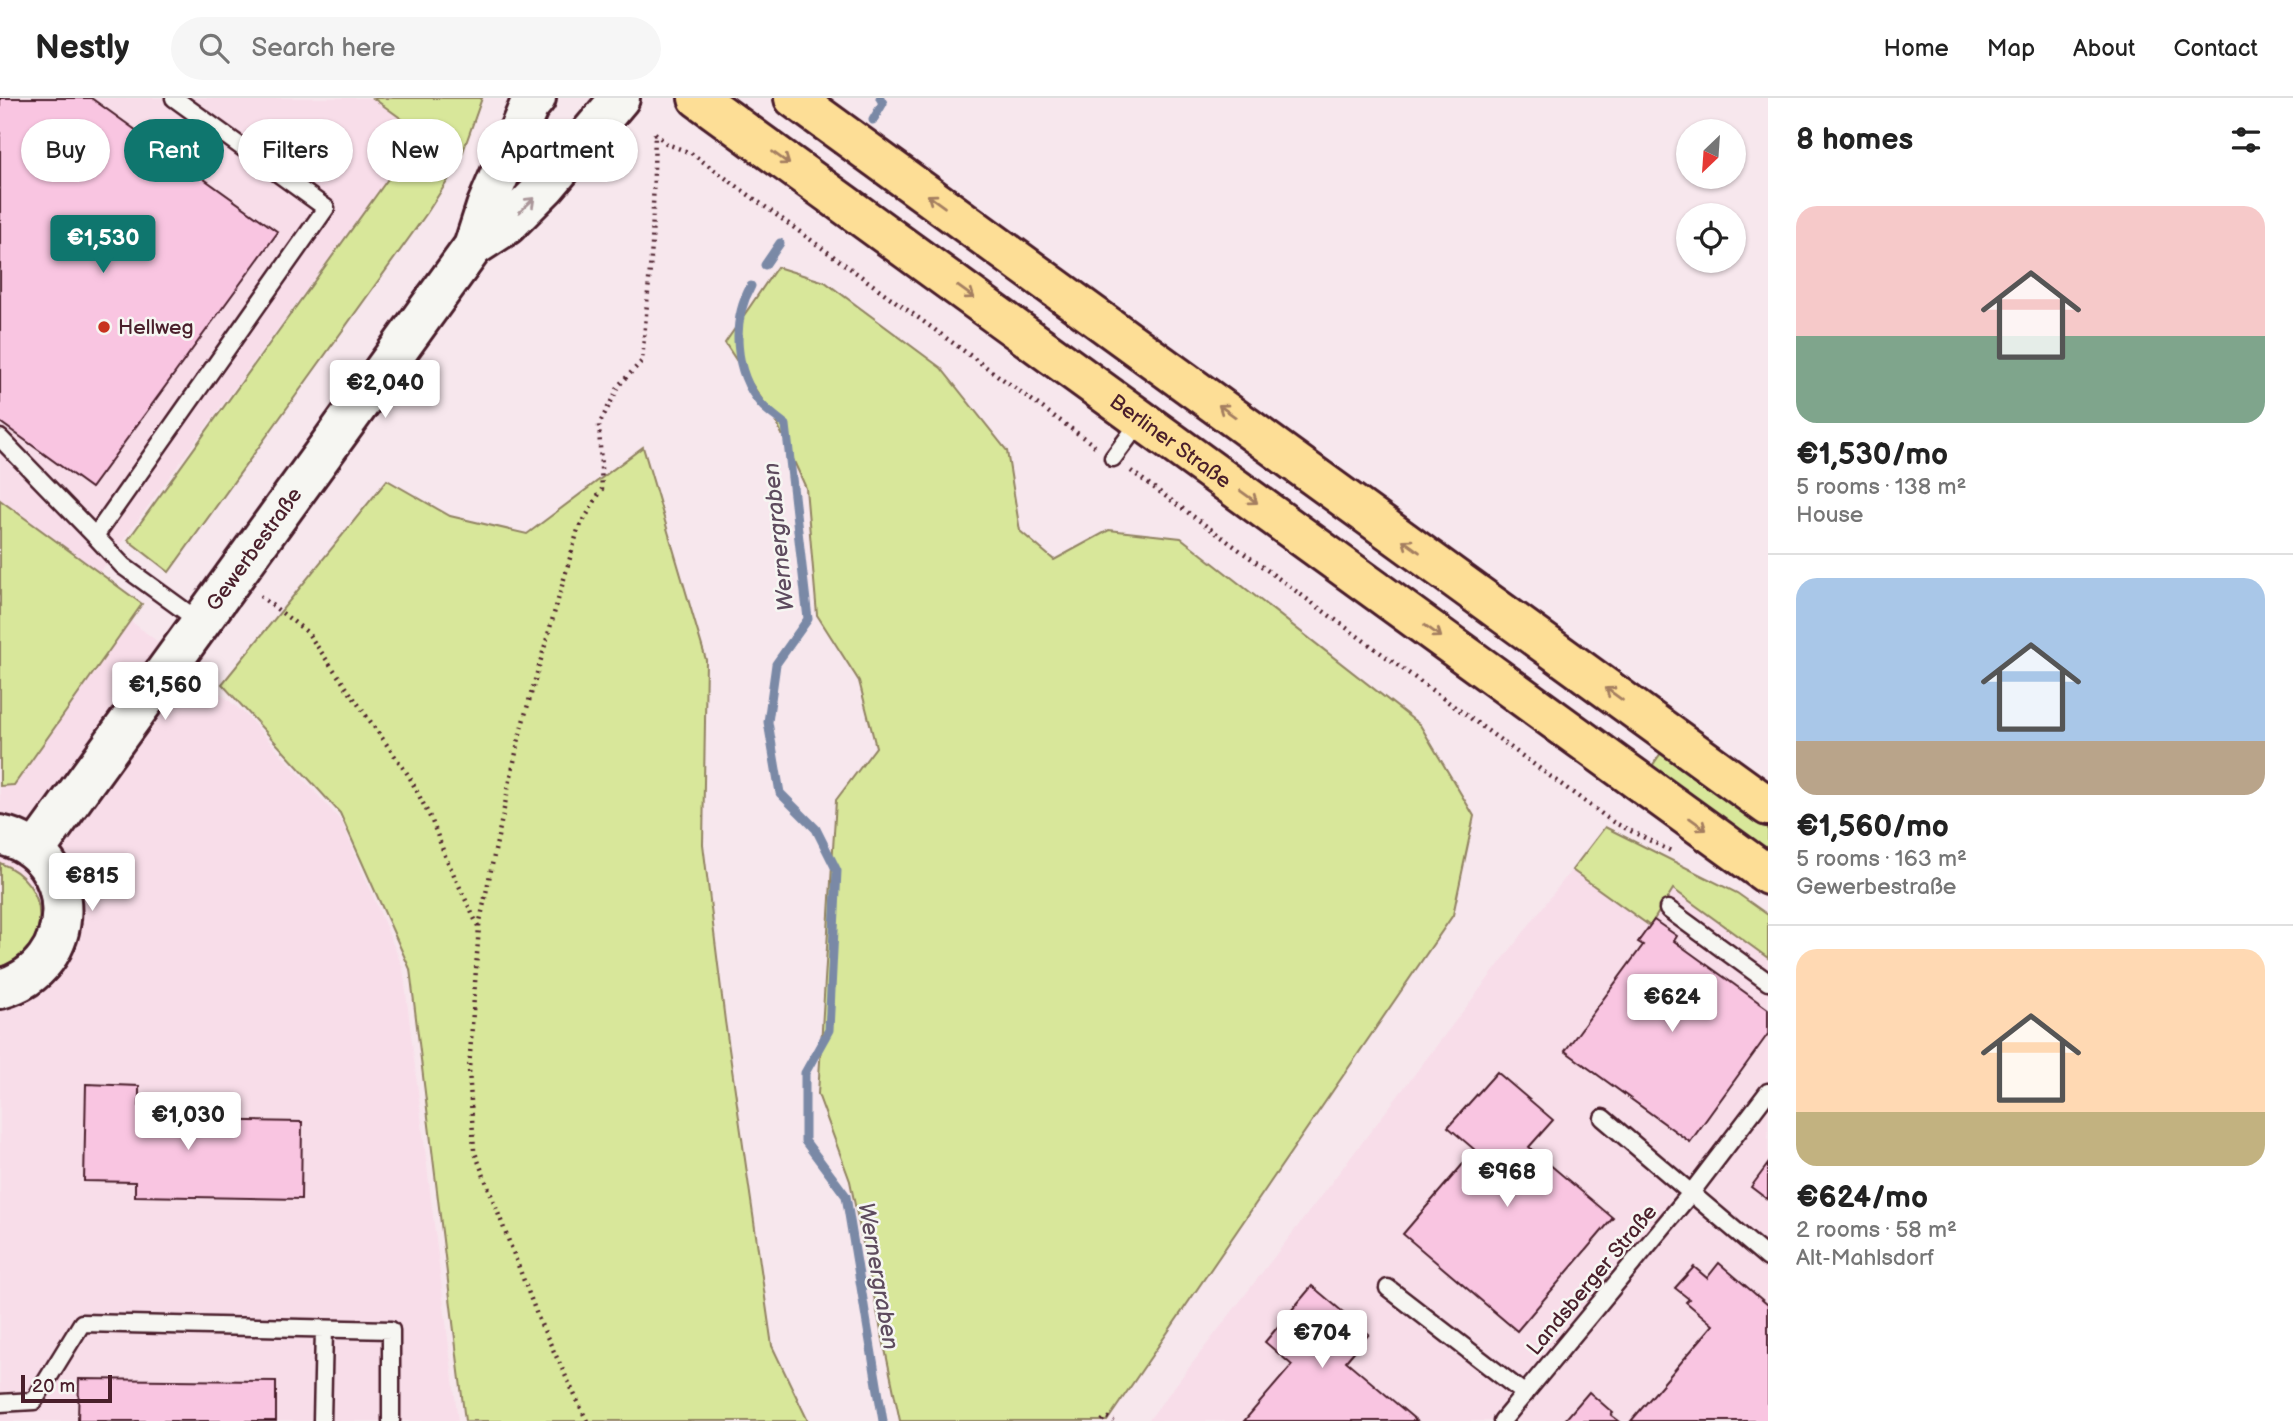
<!DOCTYPE html>
<meta charset="utf-8">
<style>
:root{--surface:#fff;--page:#f6f6f6;--text:#222;--muted:#767676;--line:#e0e0e0;--accent:#0f766e}
body{margin:0;font-family:"Balsamiq Sans",sans-serif;background:var(--page);color:var(--text);height:100vh;display:flex;flex-direction:column;font-size:26px;white-space:nowrap}
*{box-sizing:border-box;margin:0}
p{font-size:23px;color:var(--muted)}
.icon{flex:none;width:38px;height:38px;fill:none;stroke:currentColor;stroke-width:2;stroke-linecap:round;stroke-linejoin:round}
.map{position:relative;flex:1;overflow:hidden}
.details{display:flex;flex-direction:column;background:var(--surface);width:525px}
.details>*{flex:none}
.banner{position:absolute;left:21px;top:21px;width:665px;height:63px;display:flex;gap:14px}
.needle{width:46px;rotate:205deg}
.buttons{position:absolute;left:1676px;top:21px;display:grid;gap:14px}
.buttons a{display:grid;place-items:center;width:70px;height:70px;border-radius:50%;background:var(--surface);box-shadow:0 2px 5px #0004;font-size:35px}
.scale{position:absolute;left:21px;bottom:18px;width:91px;box-sizing:border-box;padding-left:7px;border:4px solid #4a1f2b;border-top:0;font-size:19px;line-height:24px;white-space:nowrap;color:#4a1f2b;-webkit-text-stroke:5px #f6f6f2;paint-order:stroke}
.price{position:absolute;translate:-50% -60px;padding:0 16px;border-radius:7px;background:#fff;color:#222;font-size:23px;line-height:46px;filter:drop-shadow(0 2px 4px #0008)}
.price::after{content:'';position:absolute;left:50%;top:42px;width:21px;height:16px;margin-left:-10px;background:inherit;clip-path:polygon(0 0,100% 0,50% 100%)}
.price.on{background:var(--accent);color:#fff}
ul{padding:0;list-style:none}
li{display:grid;align-content:center;gap:14px;height:371px;padding:0 28px}
li+li{border-top:2px solid var(--line)}
li span{display:grid;place-items:center;height:217px;border-radius:21px;color:#555}
li>.icon{margin-inline-start:auto}
span .icon{width:126px;height:126px;fill:#fffc;stroke-width:1}
li b{font-size:30px}
h2{display:flex;justify-content:space-between;align-items:center;height:84px;padding:0 28px;font-size:30px}
.pill{padding:0 24px;border-radius:32px;background:var(--surface);box-shadow:0 2px 5px #0004;font-size:24px;line-height:63px}
.pill.on{background:var(--accent);color:#fff}
header{display:flex;align-items:center;gap:42px;box-sizing:border-box;height:98px;padding:0 35px;background:var(--surface);border-bottom:2px solid var(--line)}
header strong{font-size:33px}
nav{display:flex;gap:38px;margin-inline-start:auto;font-size:24px}
.search{width:490px;height:63px;background:var(--page);display:flex;align-items:center;gap:18px;box-sizing:border-box;padding:0 24px;border-radius:38px;color:var(--muted);font-size:26px}
main{display:flex;flex:1;min-height:0}
.map>svg:first-child{display:block}
.built{fill:#f8dde9}
.green{fill:#d8e79a;stroke:#918362;stroke-width:2}
.lines{fill:none;stroke-linecap:round;stroke-linejoin:round}
.stream{stroke:#7a89a6;stroke-width:9}
.building{fill:#f9c5e1;stroke:#4a1f2b;stroke-width:2}
.service-casing{stroke:#4a1f2b;stroke-width:21}
.tertiary-casing{stroke:#4a1f2b;stroke-width:44}
.primary-casing{stroke:#4a1f2b;stroke-width:44}
.path{stroke:#4a1f2b;stroke-width:4.5;stroke-dasharray:2 5;stroke-linecap:butt}
.service{stroke:#f6f6f2;stroke-width:16}
.tertiary{stroke:#f6f6f2;stroke-width:38}
.primary{stroke:#fdde96;stroke-width:38}
.oneway{stroke:#a47e60}
.oneway2{stroke:#a99598}
.poi-dot{fill:#c8321e;stroke:#f6f6f2;stroke-width:2.5}
.labels{text-anchor:middle;dominant-baseline:central;stroke-width:5;stroke-linejoin:round;paint-order:stroke}
.poi-label{font-size:21px;fill:#4a1f2b;stroke:#f6f6f2;text-anchor:start}
.street-label{font-size:21px;fill:#4a1f2b;stroke:#f6f6f2}
.water-label{font-size:23px;font-style:italic;fill:#5e4b5e;stroke:#f6f6f2}
</style>
<header>
<strong>Nestly</strong>
<div class="search"><svg class="icon" aria-label="search" viewBox="0 0 24 24"><circle cx="10" cy="10" r="6"/><path d="M15 15l6 6"/></svg>Search here</div>
<nav><a>Home</a><a>Map</a><a>About</a><a>Contact</a></nav>
</header>
<main>
<div class="map">
<svg width="1768" height="1323" viewBox="0 0 1768 1323">
<rect width="100%" height="100%" fill="#f7e7ed"/>
<filter id="ink" filterUnits="userSpaceOnUse"><feTurbulence type="fractalNoise" baseFrequency=".0143" numOctaves="2"/><feDisplacementMap in="SourceGraphic" scale="14" xChannelSelector="R" yChannelSelector="G"/><feConvolveMatrix kernelMatrix="1 2 1 2 8 2 1 2 1" color-interpolation-filters="sRGB"/></filter>
<g filter="url(#ink)">
<path class="built" d="M0 0H373L421 35 89 489 0 421Z
M0 423 179 560 246 617 342 724 403 870 458 1323H0Z
M1596 740 1768 842V1323H1148Z"/>
<path class="green" d="M373 0H482L459 65 427 115 169 474 128 442 421 35Z
M777 169 825 184 941 270 1007 353 1020 433 1054 462 1109 432 1181 440 1420 627 1474 718 1453 817 1107 1323H900L850 1083 818 996 836 702 876 649 859 583 817 517 806 390 776 323 725 245Z
M643 349 706 562 703 746 725 923 772 1248 808 1323H465L410 871 340 715 222 586 387 382 450 418 527 436Z
M0 402 142 506 14 687 0 688Z
M1663 652 1768 728V757L1650 671Z
M1605 729 1737 795 1768 817V860L1673 791 1650 828 1572 772Z
M0 765C52 785 53 851 0 869Z"/>
<g class="lines">
<path class="stream" d="M873 22 883 5 880 0
M765 167 780 145
M751 188C731 224 734 274 761 306 768 314 778 320 786 327L808 521 776 566 768 624 780 695 816 731 837 773 829 932 805 975V1043L846 1098 883 1323"/>
</g>
<path class="building" d="M0 0H91L278 134 91 390 0 324Z
M1654 822 1677 838 1674 843 1768 911V936L1690 1044 1565 953 1643 847 1638 844Z
M1497 974 1553 1022 1529 1049 1613 1120 1517 1233 1403 1136 1475 1052 1448 1029Z
M86 986 139 988V1021L302 1024 301 1101 135 1098V1084L84 1083Z
M1768 1066V1102L1751 1089Z
M1719 1165 1768 1207V1323H1631L1713 1227 1686 1204 1689 1201 1675 1190 1694 1169 1707 1180Z
M1312 1188 1369 1236 1346 1263 1417 1323H1244L1292 1267 1265 1244Z
M79 1281 276 1283V1323H78Z
M1589 1294 1613 1315 1611 1317 1619 1323H1564Z"/>
<g class="lines">
<defs>
<path id="service" d="M174 0 326 110 95 438 123 468 200 524
M0 340 95 438
M1113 360 1142 321
M1668 811 1768 884
M1603 1020 1691 1095 1768 994
M1388 1190 1525 1296
M0 1305 34 1303 82 1225 391 1232V1323
M322 1323 324 1231
M1502 1323 1691 1095 1768 1160"/>
<g id="tertiary">
<path d="M473 149 507 127 546 88 620 0"/>
<path d="M0 737C83 755 81 870 0 891"/>
<path id="s1" d="M35 753 473 149 486 109 529 8 536 0"/>
</g>
<g id="primary">
<path id="s2" d="M698 0 1768 777"/>
<path d="M794 0 1768 708"/>
</g>
</defs>
<use href="#service" class="service-casing"/>
<use href="#tertiary" class="tertiary-casing"/>
<use href="#primary" class="primary-casing"/>
<path class="path" d="M655 35 667 46 691 55 1095 348
M1131 373 1613 724 1673 754
M260 498 307 534 409 678 432 723 446 760 478 828
M587 1323 539 1222 474 1052 469 971 479 828 521 631 578 432 602 391 599 327 620 286 642 263 652 148 655 35
M1102 1323 1106 1319 1114 1323"/>
<use href="#service" class="service"/>
<use href="#tertiary" class="tertiary"/>
<use href="#primary" class="primary"/>
</g>
<defs><path id="oneway-shaft" d="M-6 0H5M1.5-3L5.5 0L1.5 3" fill="none" stroke-width="1.6" stroke-linecap="round" stroke-linejoin="round" transform="scale(1.75)"/></defs>
<g class="oneway">
<use href="#oneway-shaft" transform="translate(781 60) rotate(36)"/>
<use href="#oneway-shaft" transform="translate(936 103) rotate(-144)"/>
<use href="#oneway-shaft" transform="translate(966 194) rotate(36)"/>
<use href="#oneway-shaft" transform="translate(1227 313) rotate(-144)"/>
<use href="#oneway-shaft" transform="translate(1249 399) rotate(36)"/>
<use href="#oneway-shaft" transform="translate(1411 448) rotate(-144)"/>
<use href="#oneway-shaft" transform="translate(1433 533) rotate(36)"/>
<use href="#oneway-shaft" transform="translate(1614 596) rotate(-144)"/>
<use href="#oneway-shaft" transform="translate(1698 726) rotate(36)"/>
</g>
<use class="oneway2" href="#oneway-shaft" transform="translate(527 107) rotate(-44)"/>
</g>
<circle class="poi-dot" cx="104" cy="229" r="7"/>
<g class="labels">
<g class="poi-label">
<text x="118" y="229">Hellweg</text>
</g>
<g class="street-label">
<text stroke="none"><textPath href="#s2" startOffset="584">Berliner Straße</textPath></text>
<text stroke="none"><textPath href="#s1" startOffset="373">Gewerbestraße</textPath></text>
<text transform="translate(1592 1182) rotate(-50)">Landsberger Straße</text>
</g>
<g class="water-label">
<text transform="translate(779 439) rotate(-96)">Wernergraben</text>
<text transform="translate(878 1178) rotate(80)">Wernergraben</text>
</g>
</g>
</svg>
<div class="buttons">
<a><svg class="needle" viewBox="-14 -14 28 28"><path d="M0-13l5 13h-10z" fill="#e53935"/><path d="M0 13l5-13h-10z" fill="#767676"/></svg></a>
<a><svg class="icon" aria-label="locate" viewBox="0 0 24 24"><circle cx="12" cy="12" r="6"/><path d="M12 2v4M12 18v4M2 12h4M18 12h4"/></svg></a>
</div>
<div class="scale">20 m</div>
<b class="price on" style="left:103px;top:177px">€1,530</b>
<b class="price" style="left:385px;top:322px">€2,040</b>
<b class="price" style="left:165px;top:624px">€1,560</b>
<b class="price" style="left:92px;top:815px">€815</b>
<b class="price" style="left:1672px;top:936px">€624</b>
<b class="price" style="left:188px;top:1054px">€1,030</b>
<b class="price" style="left:1507px;top:1111px">€968</b>
<b class="price" style="left:1322px;top:1272px">€704</b>
<div class="banner">
<a class="pill">Buy</a>
<a class="pill on">Rent</a>
<a class="pill">Filters</a>
<a class="pill">New</a>
<a class="pill">Apartment</a>
</div>
</div>
<section class="details">
<h2>8 homes<svg class="icon" aria-label="filters" viewBox="0 0 24 24"><path d="M4 7h16M4 17h16"/><circle cx="9" cy="7" r="2"/><circle cx="15" cy="17" r="2"/></svg></h2>
<ul>
<li><span style="background:linear-gradient(#f6c9c9 60%,#7fa58c 0)"><svg class="icon" aria-label="home" viewBox="0 0 24 24"><path d="M3 11l9-7 9 7M6 9v11h12V9"/></svg></span><div><b>€1,530/mo</b><p>5 rooms · 138 m²</p><p>House</p></div></li>
<li><span style="background:linear-gradient(#a9c7e8 75%,#b9a48a 0)"><svg class="icon" aria-label="home" viewBox="0 0 24 24"><path d="M3 11l9-7 9 7M6 9v11h12V9"/></svg></span><div><b>€1,560/mo</b><p>5 rooms · 163 m²</p><p>Gewerbestraße</p></div></li>
<li><span style="background:linear-gradient(#ffd9b3 75%,#c2b280 0)"><svg class="icon" aria-label="home" viewBox="0 0 24 24"><path d="M3 11l9-7 9 7M6 9v11h12V9"/></svg></span><div><b>€624/mo</b><p>2 rooms · 58 m²</p><p>Alt-Mahlsdorf</p></div></li>
</ul>
</section>
</main>
